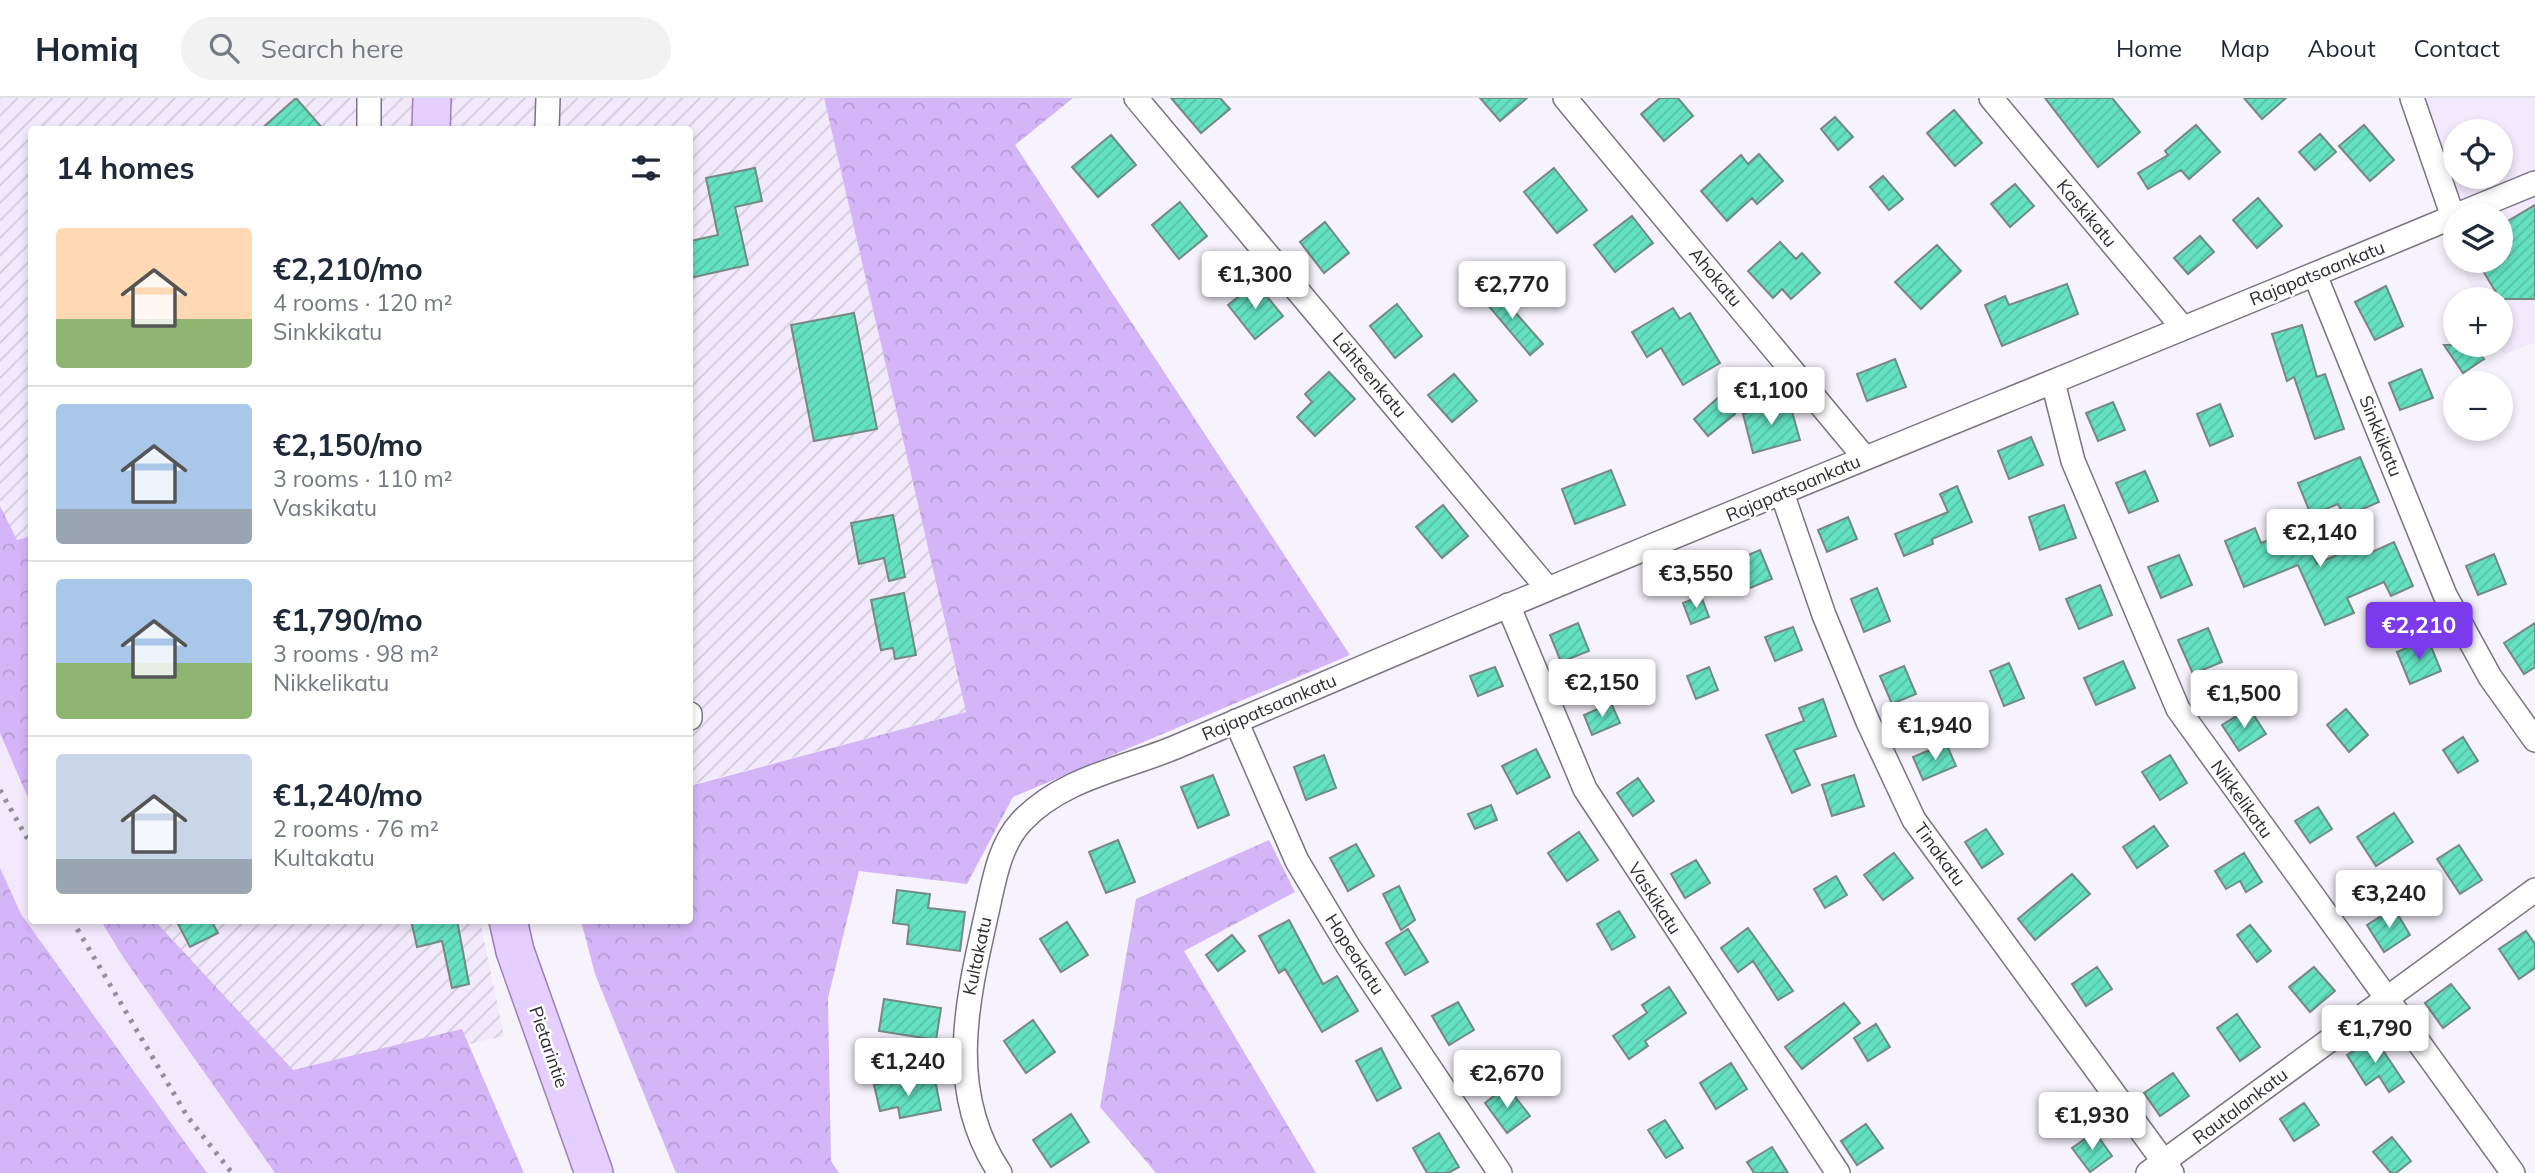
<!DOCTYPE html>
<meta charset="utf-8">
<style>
:root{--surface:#fff;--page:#f2f2f3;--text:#1f2937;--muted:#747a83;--line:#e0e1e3;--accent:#7c3aed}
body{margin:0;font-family:Mulish,sans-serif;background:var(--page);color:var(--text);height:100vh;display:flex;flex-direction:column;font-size:26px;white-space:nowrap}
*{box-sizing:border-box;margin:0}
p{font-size:23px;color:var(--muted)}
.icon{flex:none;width:38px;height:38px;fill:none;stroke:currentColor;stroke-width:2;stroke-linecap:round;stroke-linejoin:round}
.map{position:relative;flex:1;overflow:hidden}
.sheet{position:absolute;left:28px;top:28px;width:665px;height:798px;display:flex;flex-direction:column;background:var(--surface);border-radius:7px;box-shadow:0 4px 10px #0003}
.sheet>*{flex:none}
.fabs{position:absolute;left:2443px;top:21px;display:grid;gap:14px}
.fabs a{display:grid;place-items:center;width:70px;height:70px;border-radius:50%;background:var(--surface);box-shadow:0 4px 10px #0003;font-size:35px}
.price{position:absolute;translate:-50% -60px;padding:0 16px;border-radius:7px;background:#fff;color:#222;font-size:23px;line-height:46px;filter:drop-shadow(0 2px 4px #0008)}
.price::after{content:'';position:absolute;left:50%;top:42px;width:21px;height:16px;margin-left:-10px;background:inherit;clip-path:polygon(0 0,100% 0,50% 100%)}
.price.current{background:var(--accent);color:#fff}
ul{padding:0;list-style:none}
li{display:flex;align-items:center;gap:21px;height:175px;padding:0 28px}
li+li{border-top:2px solid var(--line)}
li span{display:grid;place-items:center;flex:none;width:196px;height:140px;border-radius:7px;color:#555}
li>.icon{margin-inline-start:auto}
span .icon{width:84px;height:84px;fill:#fffc;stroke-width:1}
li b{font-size:30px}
h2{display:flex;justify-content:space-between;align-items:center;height:84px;padding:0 28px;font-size:30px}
header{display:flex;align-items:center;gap:42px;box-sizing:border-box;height:98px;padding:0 35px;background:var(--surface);border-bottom:2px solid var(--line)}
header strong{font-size:33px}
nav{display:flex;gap:38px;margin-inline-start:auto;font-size:24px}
.search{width:490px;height:63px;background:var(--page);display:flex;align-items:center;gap:18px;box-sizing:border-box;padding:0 24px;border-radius:38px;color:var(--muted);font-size:26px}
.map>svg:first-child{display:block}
.built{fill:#f2eafc;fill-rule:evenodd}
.industrial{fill:url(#industrial-furrows)}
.forest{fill:url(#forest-crowns)}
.building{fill:url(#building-hatch);stroke:#768882;stroke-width:2}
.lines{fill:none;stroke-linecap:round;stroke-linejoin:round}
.street-casing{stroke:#7a7482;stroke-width:26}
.primary-casing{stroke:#9a81b6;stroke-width:40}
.street{stroke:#fff;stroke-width:23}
.primary{stroke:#e5cffe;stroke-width:37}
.rail{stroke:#928f97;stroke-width:5;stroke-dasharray:3.5 7;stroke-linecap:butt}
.labels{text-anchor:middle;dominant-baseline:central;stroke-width:5;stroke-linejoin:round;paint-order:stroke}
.street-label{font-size:18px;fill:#2e2c32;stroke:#fff}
</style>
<header>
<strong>Homiq</strong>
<div class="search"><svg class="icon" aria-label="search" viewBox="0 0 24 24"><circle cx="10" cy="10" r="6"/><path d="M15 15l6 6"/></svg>Search here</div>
<nav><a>Home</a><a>Map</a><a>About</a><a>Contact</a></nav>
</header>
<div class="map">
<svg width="2535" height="1075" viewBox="0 0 2535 1075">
<defs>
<pattern id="industrial-furrows" width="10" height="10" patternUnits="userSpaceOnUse" patternTransform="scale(1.75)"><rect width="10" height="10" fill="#f2eafc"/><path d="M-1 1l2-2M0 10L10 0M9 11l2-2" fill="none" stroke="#d0c9d8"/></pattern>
<pattern id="forest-crowns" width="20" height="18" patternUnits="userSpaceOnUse" patternTransform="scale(1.75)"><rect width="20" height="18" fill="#d4b5f8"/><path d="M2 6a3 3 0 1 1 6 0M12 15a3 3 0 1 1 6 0" fill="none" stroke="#b69cd5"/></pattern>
<pattern id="building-hatch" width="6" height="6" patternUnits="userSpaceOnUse" patternTransform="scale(1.75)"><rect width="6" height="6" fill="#63e1c1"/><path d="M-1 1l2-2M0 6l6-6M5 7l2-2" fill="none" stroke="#56c1a6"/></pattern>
</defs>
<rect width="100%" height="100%" fill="#f7f3fd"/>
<path class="built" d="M2416 0H2535V244L2504 257 2498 247 2501 201H2477L2459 163H2501V117H2455V156L2437 117 2461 102ZM2455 33H2501V79H2455Z
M0 635 31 707 32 822 101 823 123 859 275 1075H207L21 816 0 770Z"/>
<path class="industrial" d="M0 0H824L966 614 690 687V32H32L31 595 0 525Z
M135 823H480L504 938 269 994Z"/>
<path class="forest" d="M824 0H1073L1015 47 1350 557 1013 699 967 786 859 773 828 900 831 1063 839 1075H676L595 876 581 823 690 822V688L966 614Z
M0 408 17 442 31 438V707L0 635Z
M1269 742 1295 794 1184 853 1316 1075H1156L1100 1009 1136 801Z
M0 770 21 816 207 1075H0Z
M101 823H155L293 972 462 931 524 1075H275L123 859Z"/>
<path class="building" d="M296 0 324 32H260Z
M1171 0H1220L1230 11 1201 35Z
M1480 0H1527L1500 23Z
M1660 0H1678L1693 18 1664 43 1641 16Z
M2045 0H2112L2140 34 2098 69Z
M2244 0H2286L2262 21Z
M1954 12 1982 45 1955 68 1927 35Z
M1835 19 1853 39 1838 52 1821 31Z
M2196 27 2220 54 2189 81 2181 72 2148 91 2138 75 2168 57 2165 53Z
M2364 27 2394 62 2370 83 2339 48Z
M2320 36 2336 54 2315 72 2299 54Z
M1111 37 1136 67 1098 99 1072 69Z
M1759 56 1783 83 1757 106 1752 100 1727 123 1701 93 1741 57 1748 66Z
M755 70 762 103 735 109 748 167 690 180V143L718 137 706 80Z
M1554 70 1587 112 1557 135 1524 94Z
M1883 78 1903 101 1889 112 1870 89Z
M2015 86 2034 108 2010 129 1991 106Z
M2258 100 2282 128 2257 150 2233 122Z
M1180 104 1207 138 1179 161 1152 127Z
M2535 107V201H2500L2477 163H2501V127Z
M1632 118 1653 145 1615 174 1594 147Z
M1325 124 1349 155 1324 175 1300 144Z
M2200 138 2214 154 2188 176 2174 160Z
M1780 144 1796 161 1802 155 1820 175 1791 201 1782 191 1773 200 1748 173Z
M1937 147 1961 173 1921 211 1895 184Z
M1256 185 1283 218 1255 241 1228 207Z
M2067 186 2078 216 2002 248 1985 207 2005 198 2009 207Z
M2386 188 2403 228 2375 242 2355 204Z
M1493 189 1543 246 1530 257 1482 200Z
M1397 206 1422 238 1395 260 1370 228Z
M1673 210 1680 221 1690 215 1720 265 1683 287 1661 250 1647 259 1632 234Z
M854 215 877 331 814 343 791 227Z
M2302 227 2317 279 2325 276 2344 331 2315 341 2294 279 2287 283 2272 236Z
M2444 247H2474L2484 261 2463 275Z
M1895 261 1906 289 1867 303 1857 276Z
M2421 271 2433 300 2400 312 2389 285Z
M1329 274 1355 301 1315 338 1297 319 1312 304 1305 296Z
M1454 276 1477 303 1452 324 1428 297Z
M1720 298 1735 316 1708 338 1694 321Z
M1789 303 1800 342 1753 355 1743 316Z
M2113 304 2125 332 2098 343 2086 315Z
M2220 306 2233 338 2210 348 2197 316Z
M2031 339 2043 367 2009 381 1998 353Z
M2360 359 2379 404 2344 419 2338 406 2311 417 2298 385Z
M1611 372 1625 407 1575 426 1562 391Z
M2145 373 2158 403 2129 415 2116 385Z
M1957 388 1972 424 1932 441 1933 446 1904 458 1895 436 1948 414 1940 396Z
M1443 407 1468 438 1442 460 1416 429Z
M2064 407 2076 440 2040 452 2029 419Z
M893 417 905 479 889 483 884 460 859 466 851 425Z
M1848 419 1857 441 1827 454 1818 432Z
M2302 429 2317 466 2365 444 2370 455 2394 444 2413 488 2391 498 2384 484 2347 500 2354 515 2325 527 2298 467 2244 489 2225 443 2255 430 2261 445Z
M1760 452 1772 481 1745 492 1733 463Z
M2494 456 2506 486 2478 497 2466 468Z
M2179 457 2192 487 2161 500 2148 469Z
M2100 487 2112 517 2079 531 2066 501Z
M1877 490 1890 523 1864 534 1851 501Z
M904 495 916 557 895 561 893 550 881 552 871 502Z
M1701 498 1709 519 1691 526 1683 505Z
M1578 525 1589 553 1561 564 1550 537Z
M2535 525V569L2524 576 2504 545Z
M1793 529 1802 552 1775 563 1765 539Z
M2208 530 2222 564 2193 576 2178 542Z
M2428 541 2441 573 2410 586 2397 554Z
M2123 563 2135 590 2096 607 2084 580Z
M2009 565 2024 600 2004 608 1990 573Z
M1904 568 1916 596 1892 606 1880 578Z
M1495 569 1503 588 1478 598 1470 578Z
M1709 569 1718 592 1696 601 1687 578Z
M1823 601 1836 638 1794 652 1810 687 1792 695 1766 637 1804 623 1799 610Z
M1611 605 1620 625 1592 637 1584 617Z
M2249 610 2266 636 2239 653 2222 627Z
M2346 611 2368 637 2349 654 2327 627Z
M2463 639 2478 663 2458 675 2443 652Z
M1946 645 1956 668 1923 682 1913 659Z
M1536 651 1550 679 1517 696 1502 668Z
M1324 657 1336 690 1306 702 1294 669Z
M2170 657 2187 685 2160 702 2142 674Z
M1213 677 1229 717 1198 730 1181 689Z
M1854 677 1864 708 1832 718 1822 687Z
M1638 680 1654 703 1633 718 1617 695Z
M1491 707 1497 722 1475 731 1468 716Z
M2318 709 2332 731 2310 745 2295 723Z
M2394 715 2413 744 2376 768 2357 739Z
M2154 728 2168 748 2137 770 2123 749Z
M1986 731 2003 756 1982 770 1965 744Z
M1579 734 1598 762 1567 783 1548 755Z
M1118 742 1135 784 1106 795 1089 754Z
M1356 746 1374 778 1348 793 1330 760Z
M2459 747 2482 782 2460 796 2437 761Z
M1894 755 1913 780 1883 802 1864 777Z
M2244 755 2262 784 2246 794 2240 783 2226 791 2215 773Z
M1696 762 1710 785 1685 800 1671 776Z
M2072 776 2090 796 2035 842 2018 821Z
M1836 778 1847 797 1825 810 1814 791Z
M1399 788 1415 822 1401 832 1383 796Z
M897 792 930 796 928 810 965 814 960 853 907 846 909 827 893 825Z
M2394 810 2410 837 2384 854 2367 827Z
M1619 813 1635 839 1612 852 1597 826Z
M176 822H211L218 835 190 849Z
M411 822H457L469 886 452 890 442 843 417 849Z
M1289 822 1323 886 1337 878 1358 913 1322 934 1285 871 1279 875 1259 838Z
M1067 824 1088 857 1061 874 1040 841Z
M2250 827 2271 853 2257 864 2237 837Z
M1748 830 1793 893 1778 902 1753 863 1738 874 1721 850Z
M1408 831 1428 864 1405 877 1386 845Z
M2526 833 2535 846V870L2519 881 2499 851Z
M1232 837 1245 853 1218 873 1206 857Z
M2097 869 2112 891 2086 908 2072 886Z
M2314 869 2335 893 2310 914 2289 889Z
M2451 886 2470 910 2443 930 2425 905Z
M1669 889 1686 915 1645 943 1648 948 1629 961 1613 938 1647 915 1642 907Z
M884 901 941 910 936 942 879 933Z
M1458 904 1474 932 1449 947 1432 918Z
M1844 905 1860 925 1802 971 1785 949Z
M2237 916 2260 949 2240 963 2217 930Z
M1033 922 1055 954 1026 975 1004 943Z
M1876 926 1890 949 1868 963 1854 940Z
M2374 939 2404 984 2389 994 2379 978 2366 987 2347 957Z
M1381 950 1401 990 1377 1003 1356 963Z
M1731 965 1747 991 1716 1011 1700 985Z
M2173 975 2189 998 2160 1018 2144 995Z
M901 981 903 988 935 982 941 1012 900 1020 898 1009 880 1013 874 987Z
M1507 988 1530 1018 1507 1035 1485 1005Z
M2304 1005 2319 1027 2294 1043 2280 1021Z
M1071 1016 1089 1044 1051 1069 1033 1042Z
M1665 1022 1683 1050 1666 1060 1648 1032Z
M1866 1026 1883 1050 1857 1067 1841 1043Z
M2095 1034 2112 1058 2090 1074 2072 1050Z
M1439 1035 1459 1069 1448 1075H1427L1413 1050Z
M2392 1039 2411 1063 2396 1075H2391L2373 1054Z
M1772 1049 1788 1075H1754L1747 1064Z"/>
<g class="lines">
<defs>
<path id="street" d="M1136 0 1548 491
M1565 0 1865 360
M1991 0 2183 230
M2412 0 2453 119
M369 32V0
M547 32 548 0
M2457 117 2535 85
M2315 177 2445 497 2490 579 2535 642
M2053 284 2073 363 2178 611 2513 1075
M1782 395 1824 517 1868 624 1914 722 2172 1075
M1508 507 1585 691 1838 1075
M690 616V620
M1236 623 1297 763 1348 848 1500 1075
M1000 1075C945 993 967 903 987 814 994 783 999 748 1021 724 1062 680 1123 671 1176 649 1224 629 1271 608 1319 588 1696 426 2077 276 2455 118
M2148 1075 2535 792"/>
<path id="primary" d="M431 32 432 0
M508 822 515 853 594 1075"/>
</defs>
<use href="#street" class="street-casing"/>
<use href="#primary" class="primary-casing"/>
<use href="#street" class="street"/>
<use href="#primary" class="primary"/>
<path class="rail" d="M0 692 32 749
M72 822 187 1018 232 1075"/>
</g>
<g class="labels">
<g class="street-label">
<text transform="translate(2087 115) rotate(50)">Kaskikatu</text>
<text transform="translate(2317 175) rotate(-22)">Rajapatsaankatu</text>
<text transform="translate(1716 179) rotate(50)">Ahokatu</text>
<text transform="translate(1370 277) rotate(50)">Lähteenkatu</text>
<text transform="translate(2381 338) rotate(68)">Sinkkikatu</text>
<text transform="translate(1793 390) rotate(-23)">Rajapatsaankatu</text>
<text transform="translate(1269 609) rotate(-23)">Rajapatsaankatu</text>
<text transform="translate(2242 701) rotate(54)">Nikkelikatu</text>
<text transform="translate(1940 756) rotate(54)">Tinakatu</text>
<text transform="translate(1655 800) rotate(57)">Vaskikatu</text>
<text transform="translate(1355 856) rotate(57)">Hopeakatu</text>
<text transform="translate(977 858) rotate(-78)">Kultakatu</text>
<text transform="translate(549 949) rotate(71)">Pietarintie</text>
<text transform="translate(2240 1008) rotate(-37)">Rautalankatu</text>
</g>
</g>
</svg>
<div class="fabs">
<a><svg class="icon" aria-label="locate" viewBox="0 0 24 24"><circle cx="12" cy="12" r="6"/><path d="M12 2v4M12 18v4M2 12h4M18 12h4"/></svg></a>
<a><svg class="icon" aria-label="layers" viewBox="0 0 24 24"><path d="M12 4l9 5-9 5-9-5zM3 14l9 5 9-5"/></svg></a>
<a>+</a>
<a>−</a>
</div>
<b class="price" style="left:1255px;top:213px">€1,300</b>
<b class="price" style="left:1512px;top:223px">€2,770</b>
<b class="price" style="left:1771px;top:329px">€1,100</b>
<b class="price" style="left:2320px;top:471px">€2,140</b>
<b class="price" style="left:1696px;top:512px">€3,550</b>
<b class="price current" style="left:2419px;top:564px">€2,210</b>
<b class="price" style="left:1602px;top:621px">€2,150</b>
<b class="price" style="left:2244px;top:632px">€1,500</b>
<b class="price" style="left:1935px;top:664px">€1,940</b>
<b class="price" style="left:2389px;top:832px">€3,240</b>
<b class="price" style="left:2375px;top:967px">€1,790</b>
<b class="price" style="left:908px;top:1000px">€1,240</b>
<b class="price" style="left:1507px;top:1012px">€2,670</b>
<b class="price" style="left:2092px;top:1054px">€1,930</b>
<section class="sheet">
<h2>14 homes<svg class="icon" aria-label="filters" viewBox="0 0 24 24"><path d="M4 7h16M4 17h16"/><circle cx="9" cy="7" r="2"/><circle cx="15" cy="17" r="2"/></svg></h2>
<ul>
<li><span style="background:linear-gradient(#ffd9b3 65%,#8fb573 0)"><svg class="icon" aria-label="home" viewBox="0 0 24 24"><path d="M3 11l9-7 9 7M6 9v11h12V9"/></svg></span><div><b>€2,210/mo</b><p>4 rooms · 120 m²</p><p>Sinkkikatu</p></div></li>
<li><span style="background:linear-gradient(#a9c7e8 75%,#9aa5b1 0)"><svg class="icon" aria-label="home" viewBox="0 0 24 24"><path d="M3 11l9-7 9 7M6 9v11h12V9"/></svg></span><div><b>€2,150/mo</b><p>3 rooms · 110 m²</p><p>Vaskikatu</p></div></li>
<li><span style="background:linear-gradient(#a9c7e8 60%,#8fb573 0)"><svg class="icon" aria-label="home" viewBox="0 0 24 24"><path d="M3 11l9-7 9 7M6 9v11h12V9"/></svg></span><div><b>€1,790/mo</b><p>3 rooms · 98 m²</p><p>Nikkelikatu</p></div></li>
<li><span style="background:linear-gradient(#c9d6e8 75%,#9aa5b1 0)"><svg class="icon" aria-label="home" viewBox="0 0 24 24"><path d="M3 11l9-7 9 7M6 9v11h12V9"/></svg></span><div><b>€1,240/mo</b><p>2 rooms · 76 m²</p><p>Kultakatu</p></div></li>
</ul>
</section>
</div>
